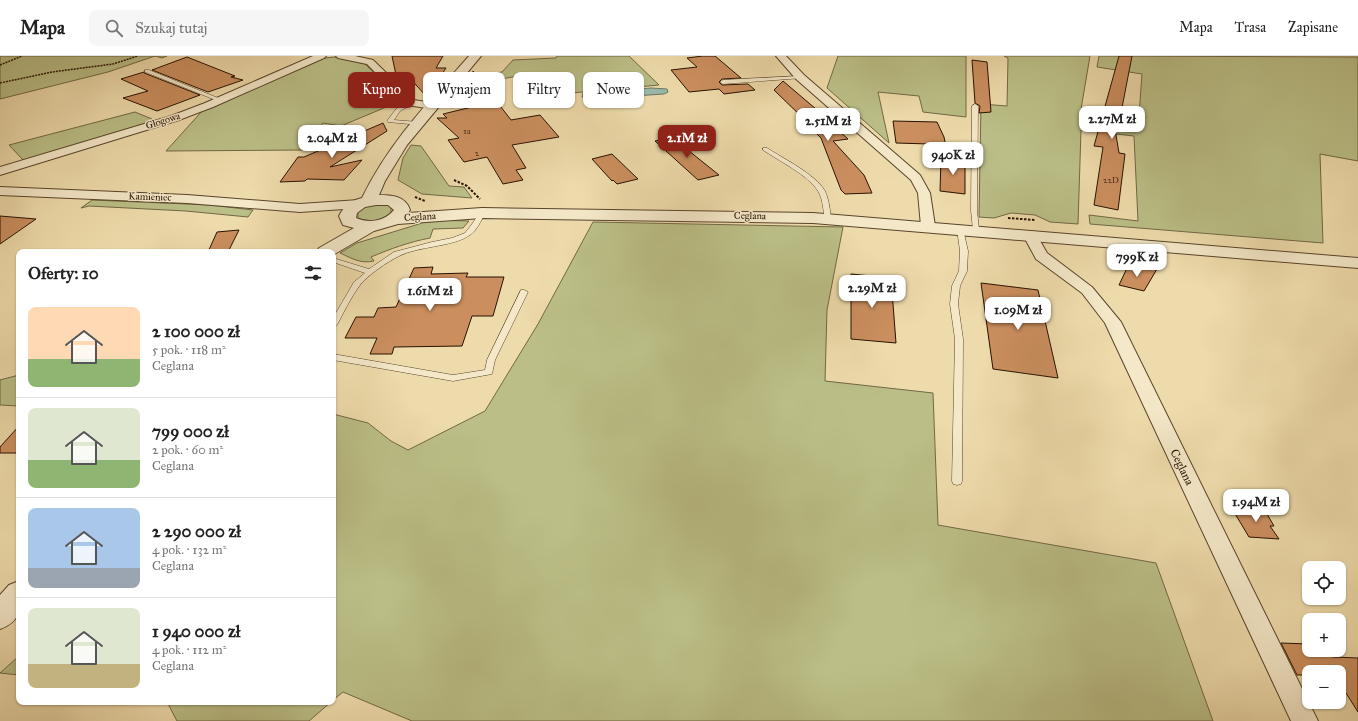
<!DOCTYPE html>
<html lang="pl">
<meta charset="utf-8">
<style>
:root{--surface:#fff;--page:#f6f6f6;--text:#222;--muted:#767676;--line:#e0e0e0;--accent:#8f2418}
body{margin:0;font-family:"IM FELL Great Primer",serif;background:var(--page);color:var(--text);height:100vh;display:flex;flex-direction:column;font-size:15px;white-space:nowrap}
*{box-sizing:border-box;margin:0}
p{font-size:13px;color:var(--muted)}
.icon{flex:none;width:22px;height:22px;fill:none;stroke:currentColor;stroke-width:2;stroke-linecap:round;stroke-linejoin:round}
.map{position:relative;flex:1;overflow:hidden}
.panel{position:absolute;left:16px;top:193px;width:320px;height:456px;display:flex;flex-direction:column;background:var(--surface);border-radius:8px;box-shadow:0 1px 3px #0004}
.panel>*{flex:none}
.guide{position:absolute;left:348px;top:16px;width:380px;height:36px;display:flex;gap:8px}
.fabs{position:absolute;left:1302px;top:505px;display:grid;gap:8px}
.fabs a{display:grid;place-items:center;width:44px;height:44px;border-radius:8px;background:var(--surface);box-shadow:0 1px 3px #0004;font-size:20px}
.price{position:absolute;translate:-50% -34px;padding:0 9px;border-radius:8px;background:#fff;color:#222;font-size:13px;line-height:26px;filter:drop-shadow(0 1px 2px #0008)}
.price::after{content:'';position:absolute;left:50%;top:24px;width:12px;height:9px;margin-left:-6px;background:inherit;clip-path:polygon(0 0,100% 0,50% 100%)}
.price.selected{background:var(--accent);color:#fff}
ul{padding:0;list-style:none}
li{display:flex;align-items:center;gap:12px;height:100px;padding:0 12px}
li+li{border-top:1px solid var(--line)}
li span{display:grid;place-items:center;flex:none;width:112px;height:80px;border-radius:8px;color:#555}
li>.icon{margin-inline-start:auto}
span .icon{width:48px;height:48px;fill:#fffc;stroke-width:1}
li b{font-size:17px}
h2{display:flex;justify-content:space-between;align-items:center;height:48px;padding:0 12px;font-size:17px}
.chip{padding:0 14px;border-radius:8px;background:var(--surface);box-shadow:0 1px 3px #0004;font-size:14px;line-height:36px}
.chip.selected{background:var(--accent);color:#fff}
header{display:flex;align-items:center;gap:24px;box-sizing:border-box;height:56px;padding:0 20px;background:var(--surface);border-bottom:1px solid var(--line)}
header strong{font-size:19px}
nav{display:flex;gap:22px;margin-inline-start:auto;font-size:14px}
.search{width:280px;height:36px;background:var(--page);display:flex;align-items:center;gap:10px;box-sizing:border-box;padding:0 14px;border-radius:8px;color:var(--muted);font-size:15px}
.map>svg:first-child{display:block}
.green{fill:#bbbf87;stroke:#716844}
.water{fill:#9ba;stroke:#6b7766}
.building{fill:#cb8f5f;stroke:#271100}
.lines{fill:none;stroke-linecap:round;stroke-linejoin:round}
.service-casing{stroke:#59442b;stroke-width:1}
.minor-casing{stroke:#59442b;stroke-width:2}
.tertiary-casing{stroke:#59442b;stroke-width:2}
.path-far1{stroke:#271100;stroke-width:1.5;stroke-dasharray:2 1;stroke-linecap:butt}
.path{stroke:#271100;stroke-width:2;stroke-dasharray:2.5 1.5;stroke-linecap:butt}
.service{fill:#f4e8c8;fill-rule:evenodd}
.minor{fill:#f4e8c8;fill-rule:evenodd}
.tertiary{fill:#f4e8c8;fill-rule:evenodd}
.labels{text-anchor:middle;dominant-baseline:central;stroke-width:3;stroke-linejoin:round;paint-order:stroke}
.far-number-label{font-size:9px;fill:#503018}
.far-street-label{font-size:10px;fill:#271100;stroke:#f4e8c8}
.street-label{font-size:12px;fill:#271100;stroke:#f4e8c8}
</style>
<header>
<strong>Mapa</strong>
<div class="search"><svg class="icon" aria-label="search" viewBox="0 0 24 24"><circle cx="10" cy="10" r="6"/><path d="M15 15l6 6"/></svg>Szukaj tutaj</div>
<nav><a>Mapa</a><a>Trasa</a><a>Zapisane</a></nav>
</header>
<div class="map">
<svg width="1358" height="665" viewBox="0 0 1358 665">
<rect width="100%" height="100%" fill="#eedbab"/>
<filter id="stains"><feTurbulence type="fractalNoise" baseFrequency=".005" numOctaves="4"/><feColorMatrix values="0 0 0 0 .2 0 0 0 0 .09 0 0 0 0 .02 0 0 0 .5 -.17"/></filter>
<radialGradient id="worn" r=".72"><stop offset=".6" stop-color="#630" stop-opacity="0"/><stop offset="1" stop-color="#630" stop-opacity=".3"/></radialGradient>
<path class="green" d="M0 0H167L162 2 155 0 108 16 0 43Z
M557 0H629L659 29 550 39 546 29 529 18 462 30 473 20 502 16 513 4 556 2Z
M838 0H966V61L923 56 919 40 878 36 889 87 827 32Z
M1004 0H1090L1080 59 1086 60 1084 66 1138 73 1142 18 1097 11 1099 0 1358 1V105L1320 98 1323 187 1090 168 1089 159 1138 165 1134 80 1081 74 1078 168 1050 166 1035 159 1011 157 994 162 979 161 981 48 1007 50 1008 2Z
M334 1 365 8 403 44 341 70 323 67 303 94 166 95 203 54 317 3Z
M135 56 157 65 24 105 9 89Z
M411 89 421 90 449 130 464 131 472 142 422 138 398 124 403 102Z
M92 144 210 149 253 154 248 161 186 155 89 150 81 152Z
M373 148 387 149 391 151V156C383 165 369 167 358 162V156L364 151Z
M429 164 469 165 463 172 433 173 430 182C409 186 390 193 371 201L374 205C361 208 353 203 340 197L357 187 419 168Z
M593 166 843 171 827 254 825 325 933 337 938 469 1156 507 1213 665H412L343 636 333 644V358L368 367 391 385 408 394 485 355 538 268Z
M19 319V350L0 349V324Z
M19 600V619L0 617Z
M167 646H331L309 665H177Z"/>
<path class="water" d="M651 32 667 33 668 36 664 38 589 43 582 41 583 37Z"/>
<path class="building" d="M392 0H443L436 12H446L427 41 406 18 396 19Z
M703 0H715L741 22 722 23 719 26 722 29 748 28 755 34 724 38 719 33 689 36 671 14 697 11 687 2Z
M1119 0H1132L1120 62 1113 61 1119 97 1125 98 1118 154 1094 149 1103 91 1094 90Z
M187 1 235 20 231 21 243 24 208 36 152 14Z
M972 4 987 6 991 56 979 57 980 50 975 47Z
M473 15 511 64 540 59 559 81 512 89 526 112 516 114 523 124 503 128 487 101 464 106 448 84 459 82 437 62H447L443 58 472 51Z
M144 16V17L200 39 157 55 123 42 148 35 121 23Z
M783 25 830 65 829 66 848 83 833 85 864 119 872 137 845 138 841 134 821 82 804 65H806L774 34Z
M893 65 937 66 944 81 947 96 930 95 929 88 896 87Z
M383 67 387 75 330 111 362 104 344 124 307 123 305 125 280 126 298 101H304Z
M674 81 685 90 684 91 719 119 698 124 655 85Z
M612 98 638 123 617 128 613 124 612 125 592 103Z
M941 103 965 105V138L940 135Z
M0 160 36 163 0 188Z
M239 174 229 194 208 196 217 176Z
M1128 210 1157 213 1144 235 1119 229Z
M433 211 431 218 468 217 466 221H504L493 260H472L462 290 394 291 392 298H370L377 282H345L356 261H374L378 252 396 251 414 212Z
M851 218 891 222 896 287 851 283Z
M981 227 1038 234 1058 322 993 313Z
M19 370V397H0V391Z
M1231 451 1264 453 1274 470H1270L1279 483 1249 481Z
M1281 587 1309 588V594H1329L1333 601 1358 602V656L1339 626V616H1309V619H1297Z"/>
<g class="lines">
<defs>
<path id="service" d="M145 14H149L223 44 218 45 145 16Z
M800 20 802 21V22L723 28 720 26 723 24Z
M411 45 413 46V48L400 55 394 64 418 66 420 67V69L388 66 387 65 396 53Z
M975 48 978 50 977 154 979 174 976 176 973 174 971 154 972 50Z
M763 92H767C784 103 815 118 825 135 829 144 830 154 831 163L830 164H826L825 163C823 154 823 143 818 135 808 119 779 105 763 94Z
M482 155 485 157C481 165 477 174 470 179 454 191 418 190 399 200 387 206 368 219 360 229 351 241 344 256 337 269L333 272V262L354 226 365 217 333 206V202L369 213 394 196 432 186 452 182 465 177 472 168 480 156Z
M960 171 963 173 968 195 967 215 960 230 958 248 963 283 962 425 961 428 957 429 953 428 952 425 955 283 950 248 952 230 959 215 960 195 957 173Z
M521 234H524L528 236 495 304 492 318 453 325 333 304V298L453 319 485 314 487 304Z"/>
<path id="minor" d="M313 0H326L324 2 213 51 179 64 0 119V111L171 60 205 47Z
M336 0H355L373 4 414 44 433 47 438 50 433 53 407 49 367 8 338 2Z
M776 0H786L804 19 920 119 930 137 935 170 933 173 928 174 923 173 921 170 918 137 911 124 796 23Z
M0 131 187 139 300 148 359 144 364 145 366 148 364 151 359 152 300 156 187 147 0 139Z
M1030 175 1035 176 1047 197 1092 231 1121 266 1318 665H1291L1105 267 1082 237 1036 203 1023 179 1025 176Z"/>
<path id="tertiary" d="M469 0H481L407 89 385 125 379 139C391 139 406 140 410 154L408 157 482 152 813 157 1358 202V212L813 167 482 162 398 168 374 175 333 199V196H316L319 192 354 172 343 169 339 160C344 150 350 145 362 142 388 88 429 45 469 0ZM376 149H388L394 154C385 165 369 168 356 162L357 157 365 151Z
M19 525C19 548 25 564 0 573V539L9 529Z"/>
</defs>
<use href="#service" class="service-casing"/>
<use href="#minor" class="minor-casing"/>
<use href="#tertiary" class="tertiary-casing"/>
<path class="path-far1" d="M0 9 22 0
M0 27 52 16 113 8 138 0"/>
<path class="path" d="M454 124 467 130 480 143
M415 141 425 145
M1008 162 1035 164"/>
<use href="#service" class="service"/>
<use href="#minor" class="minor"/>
<use href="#tertiary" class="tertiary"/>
</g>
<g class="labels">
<g class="far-number-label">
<text x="467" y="74">1a</text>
<text x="477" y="96">2</text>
<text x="1111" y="123">22D</text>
</g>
<g class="far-street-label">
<text transform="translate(163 65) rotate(-18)">Głogowa</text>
<text transform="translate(150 141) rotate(2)">Kamieniec</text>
<text transform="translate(750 160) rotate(1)">Ceglana</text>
<text transform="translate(420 161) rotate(-4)">Ceglana</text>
</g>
<g class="street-label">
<text transform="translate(1182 411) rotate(64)">Ceglana</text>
</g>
</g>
<rect width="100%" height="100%" filter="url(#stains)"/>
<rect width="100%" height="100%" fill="url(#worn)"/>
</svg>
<div class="fabs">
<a><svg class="icon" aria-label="locate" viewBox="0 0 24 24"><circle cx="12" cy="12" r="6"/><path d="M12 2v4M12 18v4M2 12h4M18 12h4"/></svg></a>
<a>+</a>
<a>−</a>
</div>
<b class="price" style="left:1112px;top:84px">2.27M zł</b>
<b class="price" style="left:828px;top:86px">2.51M zł</b>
<b class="price" style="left:332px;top:103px">2.04M zł</b>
<b class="price selected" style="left:687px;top:103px">2.1M zł</b>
<b class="price" style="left:953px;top:120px">940K zł</b>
<b class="price" style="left:1137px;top:222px">799K zł</b>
<b class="price" style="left:872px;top:253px">2.29M zł</b>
<b class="price" style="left:430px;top:256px">1.61M zł</b>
<b class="price" style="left:1018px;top:275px">1.09M zł</b>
<b class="price" style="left:1256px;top:467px">1.94M zł</b>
<div class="guide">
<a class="chip selected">Kupno</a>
<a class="chip">Wynajem</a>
<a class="chip">Filtry</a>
<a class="chip">Nowe</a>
</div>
<section class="panel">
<h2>Oferty: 10<svg class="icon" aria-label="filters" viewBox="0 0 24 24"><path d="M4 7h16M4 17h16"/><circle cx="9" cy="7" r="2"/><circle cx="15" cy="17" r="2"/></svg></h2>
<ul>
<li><span style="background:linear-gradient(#ffd9b3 65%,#8fb573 0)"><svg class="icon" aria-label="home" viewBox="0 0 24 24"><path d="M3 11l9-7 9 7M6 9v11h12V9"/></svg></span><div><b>2 100 000 zł</b><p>5 pok. · 118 m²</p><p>Ceglana</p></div></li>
<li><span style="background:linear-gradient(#dfe7d0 65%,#8fb573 0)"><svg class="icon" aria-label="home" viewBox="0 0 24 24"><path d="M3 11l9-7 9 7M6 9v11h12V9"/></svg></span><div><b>799 000 zł</b><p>2 pok. · 60 m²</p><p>Ceglana</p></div></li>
<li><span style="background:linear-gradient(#a9c7e8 75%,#9aa5b1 0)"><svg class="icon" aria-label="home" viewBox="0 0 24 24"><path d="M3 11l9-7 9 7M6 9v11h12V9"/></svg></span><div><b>2 290 000 zł</b><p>4 pok. · 132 m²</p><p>Ceglana</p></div></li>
<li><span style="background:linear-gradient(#dfe7d0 70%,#c2b280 0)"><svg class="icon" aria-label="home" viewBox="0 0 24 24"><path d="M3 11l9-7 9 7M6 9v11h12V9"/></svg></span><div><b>1 940 000 zł</b><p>4 pok. · 112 m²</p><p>Ceglana</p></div></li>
</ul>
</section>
</div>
